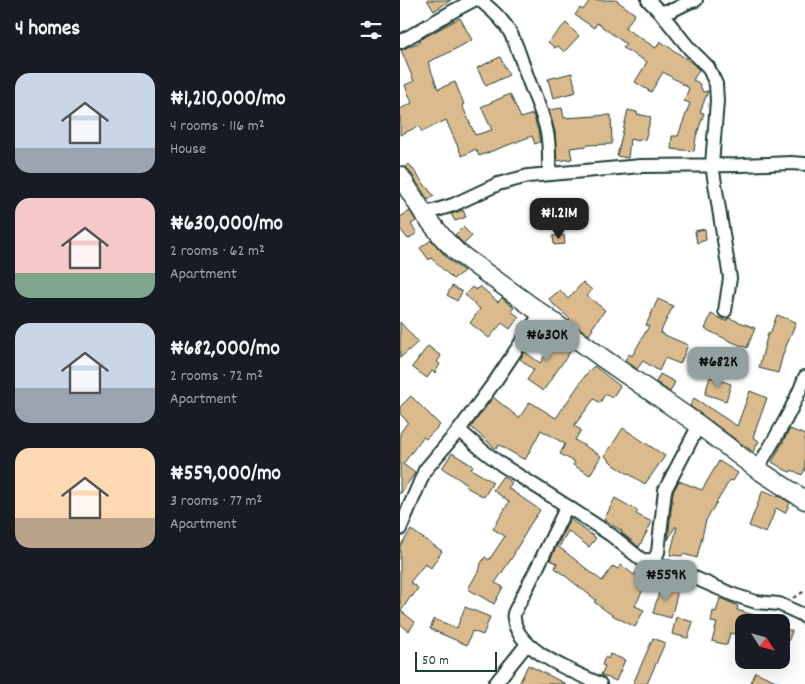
<!DOCTYPE html>
<meta charset="utf-8">
<style>
:root{--surface:#171b24;--page:#20242c;--text:#f1f3f6;--muted:#9ea1a6;--accent:#92a19f}
body{margin:0;font-family:Dekko,sans-serif;background:var(--page);color:var(--text);height:100vh;display:flex;flex-direction:column;font-size:19px;white-space:nowrap}
*{box-sizing:border-box;margin:0}
p{font-size:16px;color:var(--muted)}
.icon{flex:none;width:28px;height:28px;fill:none;stroke:currentColor;stroke-width:2;stroke-linecap:round;stroke-linejoin:round}
.map{position:relative;flex:1;overflow:hidden}
.side{display:flex;flex-direction:column;background:var(--surface);width:400px}
.side>*{flex:none}
.needle{width:32px;rotate:126deg}
.controls{position:absolute;left:335px;top:614px;display:grid;gap:10px}
.controls a{display:grid;place-items:center;width:55px;height:55px;border-radius:10px;background:var(--surface);box-shadow:0 5px 20px #0002;font-size:25px}
.scale{position:absolute;left:15px;bottom:12px;width:82px;box-sizing:border-box;padding-left:5px;border:2px solid #1f3d34;border-top:0;font-size:14px;line-height:18px;white-space:nowrap;color:#1f3d34;-webkit-text-stroke:4px #fff;paint-order:stroke}
.price{position:absolute;translate:-50% -42px;padding:0 11px;border-radius:10px;background:var(--accent);color:#111;font-size:16px;line-height:32px;filter:drop-shadow(0 1px 2px #0008)}
.price::after{content:'';position:absolute;left:50%;top:30px;width:15px;height:11px;margin-left:-8px;background:inherit;clip-path:polygon(0 0,100% 0,50% 100%)}
.price.selected{background:#222;color:#fff}
ul{padding:0;list-style:none}
li{display:flex;align-items:center;gap:15px;height:125px;padding:0 15px}
li span{display:grid;place-items:center;flex:none;width:140px;height:100px;border-radius:15px;color:#555}
li>.icon{margin-inline-start:auto}
span .icon{width:60px;height:60px;fill:#fffc;stroke-width:1}
li b{font-size:21px}
h2{display:flex;justify-content:space-between;align-items:center;height:60px;padding:0 15px;font-size:21px}
main{display:flex;flex:1;min-height:0}
.map>svg:first-child{display:block}
.building{fill:#dbbb8e;stroke:#1f3d34}
.lines{fill:none;stroke-linecap:round;stroke-linejoin:round}
.street-casing{stroke:#1f3d34;stroke-width:16}
.secondary-casing{stroke:#1f3d34;stroke-width:21}
.path{stroke:#1f3d34;stroke-width:2;stroke-dasharray:4 4;stroke-linecap:butt}
.street{stroke:#fff;stroke-width:12}
.secondary{stroke:#fff;stroke-width:18}
</style>
<main>
<section class="side">
<h2>4 homes<svg class="icon" aria-label="filters" viewBox="0 0 24 24"><path d="M4 7h16M4 17h16"/><circle cx="9" cy="7" r="2"/><circle cx="15" cy="17" r="2"/></svg></h2>
<ul>
<li><span style="background:linear-gradient(#c9d6e8 75%,#9aa5b1 0)"><svg class="icon" aria-label="home" viewBox="0 0 24 24"><path d="M3 11l9-7 9 7M6 9v11h12V9"/></svg></span><div><b>₦1,210,000/mo</b><p>4 rooms · 116 m²</p><p>House</p></div></li>
<li><span style="background:linear-gradient(#f6c9c9 75%,#7fa58c 0)"><svg class="icon" aria-label="home" viewBox="0 0 24 24"><path d="M3 11l9-7 9 7M6 9v11h12V9"/></svg></span><div><b>₦630,000/mo</b><p>2 rooms · 62 m²</p><p>Apartment</p></div></li>
<li><span style="background:linear-gradient(#c9d6e8 65%,#9aa5b1 0)"><svg class="icon" aria-label="home" viewBox="0 0 24 24"><path d="M3 11l9-7 9 7M6 9v11h12V9"/></svg></span><div><b>₦682,000/mo</b><p>2 rooms · 72 m²</p><p>Apartment</p></div></li>
<li><span style="background:linear-gradient(#ffd9b3 70%,#b9a48a 0)"><svg class="icon" aria-label="home" viewBox="0 0 24 24"><path d="M3 11l9-7 9 7M6 9v11h12V9"/></svg></span><div><b>₦559,000/mo</b><p>3 rooms · 77 m²</p><p>Apartment</p></div></li>
</ul>
</section>
<div class="map">
<svg width="405" height="684" viewBox="0 0 405 684">
<rect width="100%" height="100%" fill="#fff"/>
<filter id="ink" filterUnits="userSpaceOnUse"><feTurbulence type="fractalNoise" baseFrequency=".02" numOctaves="2"/><feDisplacementMap in="SourceGraphic" scale="10" xChannelSelector="R" yChannelSelector="G"/><feConvolveMatrix kernelMatrix="1 2 1 2 8 2 1 2 1" color-interpolation-filters="sRGB"/></filter>
<g filter="url(#ink)">
<path class="building" d="M27 0H51L34 11Z
M190 0H216L235 14 225 28 256 48 260 41 292 63 299 70 293 80 299 83 303 92 308 91 300 112 304 113 296 137 294 151 271 149 272 136H278L290 103 284 101 289 88 263 72 251 92 235 82 247 62 223 48 226 44 197 23 194 28 175 15 180 8 183 10Z
M60 18 72 40 46 54 28 62 38 89 55 82 64 104 62 105 75 135 92 130 81 107 110 94 121 118 133 114 138 130 140 142 135 144 132 136 79 156 76 149 62 156 46 120 22 132 19 126 0 135V109L12 103 5 85 14 81 1 50 20 42 19 40Z
M166 23 179 36 164 52 158 46 155 48 148 42Z
M100 57 109 75 86 86 77 68Z
M172 73 176 92 153 98 148 79Z
M162 108 164 118 211 115 212 144 187 145V146L170 148 172 159 157 161 155 132 149 110Z
M228 110 237 112V114L251 117 245 140 240 139 239 141 230 139 228 158 217 156Z
M9 164 24 184 34 196 28 200 9 170 5 167Z
M63 210 66 217 55 221 51 214Z
M10 211 16 221 11 224 17 233 8 239 0 229V217Z
M63 227 72 236 64 244 55 235Z
M305 229 306 240 297 243 295 231Z
M164 235 165 244 154 245 153 236Z
M31 240 49 260 64 271 53 279 31 258 29 260 20 248Z
M183 282 192 290 187 296 205 310 192 328 193 329 189 335 169 320 170 319 154 305 149 299 160 290 168 299Z
M52 286 62 292 57 301 47 295Z
M80 286 98 302 102 298 114 308 111 311 119 317 110 329 102 323 89 338 70 323 80 309 65 295 72 287 76 290Z
M258 299 273 306 260 333 288 345 280 364 265 358 259 371 243 361 237 369 225 360 229 354 232 356 249 326 246 325Z
M311 314 326 321 327 319 329 318 355 328 347 348 330 341 305 329Z
M377 315 396 322 383 354 378 373 359 368 368 333 370 334Z
M0 322 18 342 0 358Z
M146 330 172 349 143 391 127 380 134 370 120 359 125 352 140 363 152 346 141 338Z
M28 346 41 356 37 362 40 364 35 373 32 371 27 378 12 367Z
M194 366 220 386 212 398 205 394 200 403 194 399 174 426 181 430 175 440 201 456 190 475 173 465 175 462 160 454 165 444 141 430 125 460 99 445 96 449 71 427 93 397 119 418 130 402 156 418 187 373Z
M260 374 275 382 270 392 256 382Z
M310 377 331 384 326 401 305 394Z
M350 391 367 398 353 437 359 441 353 452 290 406 294 398 337 426Z
M11 396 40 425 26 439 23 437 3 464 15 473 0 494V433L8 422 0 414V407Z
M223 428 265 456 245 484 214 465 205 456Z
M390 429 405 435V469L402 475 392 470 391 472 387 471 372 462Z
M52 453 73 466 71 469 93 482 84 497 66 487 68 485 42 468Z
M319 461 338 473 333 481 330 480 306 520 297 558 283 554 282 556 270 555 277 527H275L268 540 273 492 279 481 302 490Z
M103 476 112 483 108 488 140 510 127 529H128L114 553H115L95 583 103 587 94 604 68 589 81 566 80 565 85 557 89 560 105 536 93 529 109 502 93 490Z
M363 490 379 497V496L390 503 385 513 376 508 366 533 349 526Z
M215 498 238 511 236 514 252 522 239 547 221 532 222 531 204 520Z
M170 519 196 538 189 547 168 531 159 547 202 581 213 566 218 569 221 565 234 575 238 569 248 575 241 586 244 588 235 606 244 610 235 627 212 615 194 602 196 600 155 568 157 563 150 560Z
M11 530 42 551 31 568 25 564 10 582 18 588 12 597 11 596 1 611 15 622 9 631 0 624V546Z
M261 586 278 591 271 618 253 613Z
M320 598 338 606 337 610 371 620V622H344V636L330 633 327 645 312 641 317 623 311 622 313 611 316 612Z
M65 607 90 617 83 635 72 631 67 645 30 629 34 619 57 628Z
M276 617 293 622 288 638 272 634Z
M381 628 392 631 382 658 381 657Z
M253 638 265 643 247 684H233Z
M210 654 225 660 216 681 201 675 205 666 202 665 205 657 208 659Z
M128 665 166 684H119Z
M355 672 383 684H350Z"/>
<g class="lines">
<defs>
<path id="street" d="M80 0C88 7 96 13 102 21 114 34 119 54 125 70 131 89 141 108 146 128 150 143 149 158 149 173
M248 0 260 12 289 48 308 67 316 84 317 101 312 165 330 278 325 311
M260 12 273 10 289 2 296 0
M0 42 55 10 74 0
M24 214 53 205 98 184 128 176 241 166 342 165 391 163 405 164
M59 430 81 449 102 465 156 499 211 535 242 560 249 562 255 558 258 552 265 490 299 425
M357 469C374 440 393 410 405 377
M167 506 138 566 115 611C114 613 113 616 114 618 115 650 176 673 200 684
M0 529 25 470 59 430 96 380 141 313
M247 560 288 575 334 595 356 602 379 604 401 614 405 617
M95 684 127 644"/>
<path id="secondary" d="M0 176 24 214 44 239 57 252 204 359 299 425 357 469 405 500"/>
</defs>
<use href="#street" class="street-casing"/>
<use href="#secondary" class="secondary-casing"/>
<path class="path" d="M393 598 405 591"/>
<use href="#street" class="street"/>
<use href="#secondary" class="secondary"/>
</g>
</g>
</svg>
<div class="controls">
<a><svg class="needle" viewBox="-14 -14 28 28"><path d="M0-13l5 13h-10z" fill="#e53935"/><path d="M0 13l5-13h-10z" fill="#9ea1a6"/></svg></a>
</div>
<div class="scale">50 m</div>
<b class="price selected" style="left:159px;top:240px">₦1.21M</b>
<b class="price" style="left:147px;top:362px">₦630K</b>
<b class="price" style="left:318px;top:389px">₦682K</b>
<b class="price" style="left:266px;top:602px">₦559K</b>
</div>
</main>
